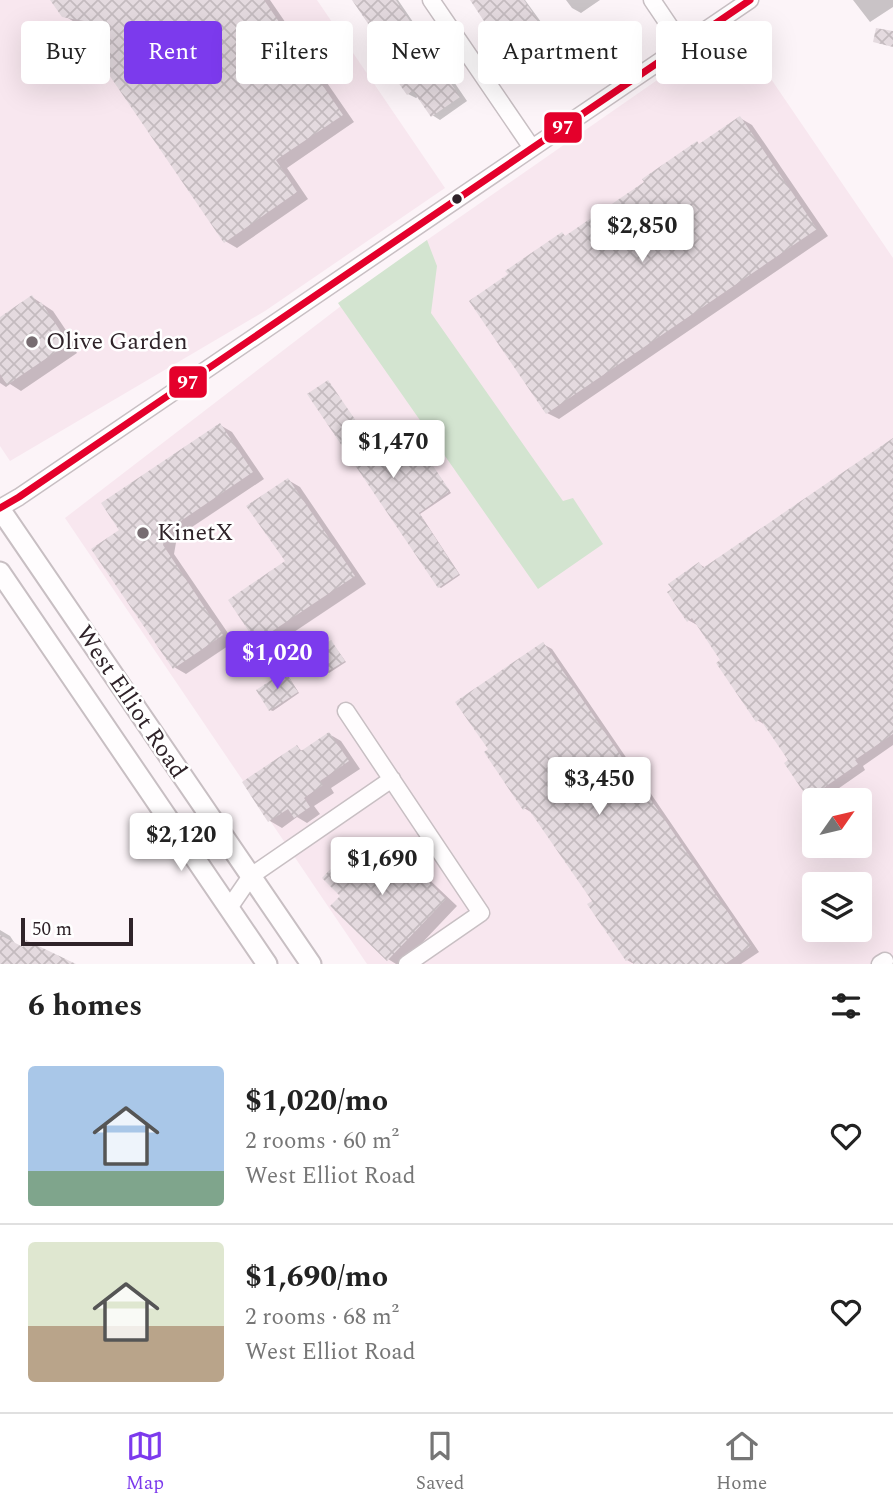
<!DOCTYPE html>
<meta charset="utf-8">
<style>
:root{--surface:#fff;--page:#f2f2f2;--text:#222;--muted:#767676;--line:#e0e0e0;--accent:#7c3aed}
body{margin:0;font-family:Spectral,serif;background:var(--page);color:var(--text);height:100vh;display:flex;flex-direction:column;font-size:26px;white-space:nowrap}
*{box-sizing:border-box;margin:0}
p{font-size:23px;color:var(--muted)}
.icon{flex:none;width:38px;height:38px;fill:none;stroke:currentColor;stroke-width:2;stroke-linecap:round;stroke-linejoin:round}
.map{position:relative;height:964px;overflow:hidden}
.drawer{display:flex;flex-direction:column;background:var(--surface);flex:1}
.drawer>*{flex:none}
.hud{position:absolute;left:21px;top:21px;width:852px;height:63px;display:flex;gap:14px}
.needle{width:46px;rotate:56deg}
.tools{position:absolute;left:802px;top:788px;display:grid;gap:14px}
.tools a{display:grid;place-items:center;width:70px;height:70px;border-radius:7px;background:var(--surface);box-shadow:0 7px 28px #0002;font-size:35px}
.scale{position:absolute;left:21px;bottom:18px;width:112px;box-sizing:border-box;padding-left:7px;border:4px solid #2f2329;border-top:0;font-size:19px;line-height:24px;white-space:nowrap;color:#2f2329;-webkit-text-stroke:5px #fff;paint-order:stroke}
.price{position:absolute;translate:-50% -60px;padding:0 16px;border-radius:7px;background:#fff;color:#222;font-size:23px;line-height:46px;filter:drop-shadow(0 2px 4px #0008)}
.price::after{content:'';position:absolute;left:50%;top:42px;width:21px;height:16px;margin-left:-10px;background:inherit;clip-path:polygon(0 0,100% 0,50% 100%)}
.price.current{background:var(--accent);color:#fff}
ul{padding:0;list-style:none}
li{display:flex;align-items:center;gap:21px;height:175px;padding:0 28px}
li+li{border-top:2px solid var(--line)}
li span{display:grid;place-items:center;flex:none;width:196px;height:140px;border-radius:7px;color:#555}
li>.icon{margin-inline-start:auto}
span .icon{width:84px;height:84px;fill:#fffc;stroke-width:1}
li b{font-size:30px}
h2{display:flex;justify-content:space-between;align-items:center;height:84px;padding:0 28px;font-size:30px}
.chip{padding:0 24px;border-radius:7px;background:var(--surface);box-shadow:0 7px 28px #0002;font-size:24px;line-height:63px}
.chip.current{background:var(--accent);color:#fff}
.dock{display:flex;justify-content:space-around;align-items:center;height:98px;border-top:2px solid var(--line);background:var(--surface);font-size:19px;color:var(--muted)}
.dock a{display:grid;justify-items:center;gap:4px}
.dock .current{color:var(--accent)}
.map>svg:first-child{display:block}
.built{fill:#f8e7ef;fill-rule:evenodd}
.green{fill:#d3e4d0}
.shadow{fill:#0003}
.building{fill:url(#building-cross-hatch)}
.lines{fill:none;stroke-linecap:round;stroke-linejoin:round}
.minor-casing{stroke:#c8bfc3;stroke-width:19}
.major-casing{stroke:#c8bfc3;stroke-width:23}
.minor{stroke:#fffdfe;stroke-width:16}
.major{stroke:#fffdfe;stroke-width:19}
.bus-1-casing{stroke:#fff;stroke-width:12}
.bus-1{stroke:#e4002b;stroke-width:7}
.bus-dot{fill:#2f2329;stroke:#fff;stroke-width:2.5}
.poi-dot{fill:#776c71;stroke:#fff;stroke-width:2.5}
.labels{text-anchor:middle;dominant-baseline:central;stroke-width:5;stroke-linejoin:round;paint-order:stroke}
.poi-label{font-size:24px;fill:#2f2329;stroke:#fff;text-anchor:start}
.street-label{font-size:24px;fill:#2f2329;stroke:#fff}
.line-badge{stroke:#fff;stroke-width:2.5}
.badge-label{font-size:19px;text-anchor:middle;font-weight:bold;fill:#fff}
</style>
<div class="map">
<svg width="893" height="964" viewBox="0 0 893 964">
<defs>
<pattern id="building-cross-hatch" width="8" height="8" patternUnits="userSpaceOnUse" patternTransform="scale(1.75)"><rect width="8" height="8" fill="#e4dadf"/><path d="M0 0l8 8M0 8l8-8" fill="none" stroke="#c4bbbf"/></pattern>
</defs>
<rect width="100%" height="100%" fill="#fcf4f8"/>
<path class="built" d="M0 0H317L445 188 265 311 10 461 0 446Z
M735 26 893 258V964H367L65 518 427 240ZM814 800H859V845H814ZM814 884H859V929H814Z"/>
<path class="green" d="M427 240 437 266 431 313 563 501 573 498 603 544 538 589 338 303Z"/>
<path class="shadow" d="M52 0H270L354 122 287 168 308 199 237 248 225 241 96 27 76 23 63 15Z
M354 0H398L467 101 440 120 432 115 419 96 416 98 408 94 402 71Z
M471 0H525L557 44 521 68 514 63Z
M566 0H600L581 13 572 8Z
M853 0H893V7L870 22Z
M740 118 752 125 828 236 559 419 547 413 562 234 567 237Z
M32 297 53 311 76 345 73 347 77 353 21 391 10 384 6 387 0 383V319Z
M328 382 377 452 408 431 451 493 420 514 460 575 441 588 439 587Z
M220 425 232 432 264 479 177 537 174 554 234 642 186 674 174 667 121 530Z
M893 440V745L863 766 865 770 822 800 817 797 815 798 807 793 790 760 767 726 757 720 723 660 697 625 688 620 699 564 706 568Z
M288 480 300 487 366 584 270 648 258 641 287 562Z
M333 644 346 662 329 673 326 672Z
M543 644 552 649 759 952 741 964H634L627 960 594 902 534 814 524 808Z
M287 674 299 693 273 711 270 710Z
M329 734 341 741 360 769 331 788 334 793 314 806 320 814 307 823 297 817 282 828 270 821 297 748 303 751Z
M358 843 370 850 377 857 388 845 400 852 457 906 402 964H396L388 959 343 896Z
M0 930 10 936 16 945 72 964H0Z"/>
<path class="building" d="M50 0H264L343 115 276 160 297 192 224 243 90 47 95 23 62 17Z
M352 0H396L460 97 431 117 413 91 407 95 393 75 400 71Z
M470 0H524L551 39 513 65Z
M876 28 893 31V47L873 42Z
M740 116 817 229 546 414 469 301 508 274 505 271 562 232 565 236 644 182 642 179 697 141 699 144Z
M32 295 38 304 41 302 65 338 62 339 66 345 7 385 0 374V317Z
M328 380 376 450 408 429 450 491 419 513 459 574 438 588 307 394Z
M220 423 253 472 166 531 163 545 223 635 173 669 91 549 119 530 101 503Z
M893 438V734L855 760 858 764 812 796 809 792 805 794 784 763 788 760 760 719 756 722 716 663 720 660 692 618 687 622 667 592 672 589 668 584 699 562 703 568Z
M288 478 355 576 256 642 228 600 285 561 246 506Z
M331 640 345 661 325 673 312 653Z
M543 642 751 946 725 964H634L630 958 626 961 587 904 592 901 527 807 523 810 484 752 488 749 455 702Z
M285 671 298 692 269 711 256 690Z
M329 732 349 761 320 781 323 785 304 798 310 807 294 818 288 809 268 822 242 782 297 745 301 751Z
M358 841 374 857 388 843 446 899 387 961 330 906 340 896 322 878Z
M0 935 23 947 26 940 76 964H0Z"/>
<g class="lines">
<defs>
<path id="minor" d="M431 0 532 148
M652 0 683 46
M0 508 19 497 750 0
M346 711 481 913 407 964
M229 908 251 876 392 779
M880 964 885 961"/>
<path id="major" d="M0 509 311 964
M0 572 267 964"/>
</defs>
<use href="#minor" class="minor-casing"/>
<use href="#major" class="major-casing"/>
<use href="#minor" class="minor"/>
<use href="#major" class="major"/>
<defs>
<path id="bus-1" d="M0 508 19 497 750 0"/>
</defs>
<use href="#bus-1" class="bus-1-casing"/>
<use href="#bus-1" class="bus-1"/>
</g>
<circle class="bus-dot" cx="457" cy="199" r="6"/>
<g class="poi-dot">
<circle cx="32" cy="342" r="7"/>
<circle cx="143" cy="533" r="7"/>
</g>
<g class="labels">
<g class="poi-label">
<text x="46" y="342">Olive Garden</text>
<text x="157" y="533">KinetX</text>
</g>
<g class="street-label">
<text transform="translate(131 702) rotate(56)">West Elliot Road</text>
</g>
</g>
<g class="line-badge">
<rect x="543" y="111" width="40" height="33" rx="7" fill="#e4002b"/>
<rect x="168" y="365" width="40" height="34" rx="7" fill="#e4002b"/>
</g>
<g class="badge-label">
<text x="563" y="134">97</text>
<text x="188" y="389">97</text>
</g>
</svg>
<div class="tools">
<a><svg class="needle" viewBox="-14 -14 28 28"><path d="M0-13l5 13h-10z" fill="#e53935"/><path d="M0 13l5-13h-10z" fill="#767676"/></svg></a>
<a><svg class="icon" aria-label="layers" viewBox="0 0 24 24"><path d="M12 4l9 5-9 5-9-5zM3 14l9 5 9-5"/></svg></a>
</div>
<div class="scale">50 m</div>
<b class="price" style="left:642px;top:264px">$2,850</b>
<b class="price" style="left:393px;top:480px">$1,470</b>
<b class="price current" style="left:277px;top:691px">$1,020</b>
<b class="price" style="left:599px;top:817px">$3,450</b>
<b class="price" style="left:181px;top:873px">$2,120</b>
<b class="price" style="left:382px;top:897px">$1,690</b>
<div class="hud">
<a class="chip">Buy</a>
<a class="chip current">Rent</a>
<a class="chip">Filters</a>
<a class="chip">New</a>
<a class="chip">Apartment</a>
<a class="chip">House</a>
</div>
</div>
<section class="drawer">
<h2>6 homes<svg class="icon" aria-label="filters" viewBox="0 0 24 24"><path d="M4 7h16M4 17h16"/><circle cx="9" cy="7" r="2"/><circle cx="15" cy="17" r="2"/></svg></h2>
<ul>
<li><span style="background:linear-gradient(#a9c7e8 75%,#7fa58c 0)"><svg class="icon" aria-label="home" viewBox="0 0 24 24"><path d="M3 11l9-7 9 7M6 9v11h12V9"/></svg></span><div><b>$1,020/mo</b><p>2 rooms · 60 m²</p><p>West Elliot Road</p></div><svg class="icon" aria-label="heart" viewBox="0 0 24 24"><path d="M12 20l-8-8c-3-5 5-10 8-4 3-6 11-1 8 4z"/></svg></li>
<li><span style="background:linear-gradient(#dfe7d0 60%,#b9a48a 0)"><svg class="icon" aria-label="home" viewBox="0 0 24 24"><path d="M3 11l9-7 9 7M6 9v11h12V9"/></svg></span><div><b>$1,690/mo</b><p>2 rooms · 68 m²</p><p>West Elliot Road</p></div><svg class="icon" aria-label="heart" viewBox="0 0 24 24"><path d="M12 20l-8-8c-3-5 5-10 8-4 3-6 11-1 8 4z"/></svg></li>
</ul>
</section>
<nav class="dock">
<a class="current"><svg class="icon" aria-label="map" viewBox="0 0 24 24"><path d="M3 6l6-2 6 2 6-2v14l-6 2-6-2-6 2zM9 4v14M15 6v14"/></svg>Map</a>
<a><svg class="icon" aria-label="saved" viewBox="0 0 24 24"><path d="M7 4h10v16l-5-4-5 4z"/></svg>Saved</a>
<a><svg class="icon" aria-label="home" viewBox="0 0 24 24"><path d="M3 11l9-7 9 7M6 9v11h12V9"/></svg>Home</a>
</nav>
